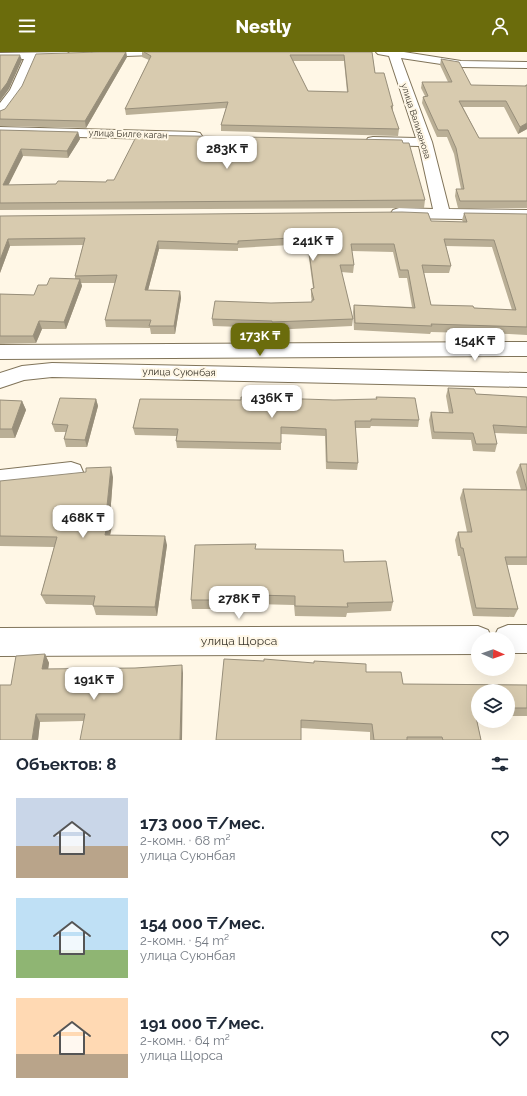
<!DOCTYPE html>
<html lang="ru">
<meta charset="utf-8">
<style>
:root{--surface:#fff;--page:#f2f2f3;--text:#1f2937;--muted:#747a83;--accent:#6b6c0c}
body{margin:0;font-family:Raleway,sans-serif;background:var(--page);color:var(--text);height:100vh;display:flex;flex-direction:column;font-size:15px;white-space:nowrap}
*{box-sizing:border-box;margin:0}
p{font-size:13px;color:var(--muted)}
.icon{flex:none;width:22px;height:22px;fill:none;stroke:currentColor;stroke-width:2;stroke-linecap:round;stroke-linejoin:round}
.map{position:relative;height:688px;overflow:hidden}
.details{display:flex;flex-direction:column;background:var(--surface);flex:1}
.details>*{flex:none}
.needle{width:26px;rotate:92deg}
.tools{position:absolute;left:471px;top:580px;display:grid;gap:8px}
.tools a{display:grid;place-items:center;width:44px;height:44px;border-radius:50%;background:var(--surface);box-shadow:0 4px 16px #0002;font-size:20px}
.price{position:absolute;translate:-50% -34px;padding:0 9px;border-radius:8px;background:#fff;color:#222;font-size:13px;line-height:26px;filter:drop-shadow(0 1px 2px #0008)}
.price::after{content:'';position:absolute;left:50%;top:24px;width:12px;height:9px;margin-left:-6px;background:inherit;clip-path:polygon(0 0,100% 0,50% 100%)}
.price.active{background:var(--accent);color:#fff}
ul{padding:0;list-style:none}
li{display:flex;align-items:center;gap:12px;height:100px;padding:0 16px}
li span{display:grid;place-items:center;flex:none;width:112px;height:80px;border-radius:0px;color:#555}
li>.icon{margin-inline-start:auto}
span .icon{width:48px;height:48px;fill:#fffc;stroke-width:1}
li b{font-size:17px}
h2{display:flex;justify-content:space-between;align-items:center;height:48px;padding:0 16px;font-size:17px}
header{display:flex;justify-content:space-between;align-items:center;height:52px;padding:0 16px;background:var(--accent);color:#fff;font-size:18px;font-weight:800}
.map>svg:first-child{display:block}
.lines{fill:none;stroke-linecap:round;stroke-linejoin:round}
.minor-casing{stroke:#80745a;stroke-width:2}
.minor{fill:#fff;fill-rule:evenodd}
.wall{fill:#baaf96;fill-rule:evenodd}
.shaded-wall{fill:#978e7a}
.building{fill:#d8cbaf;stroke:#978e7a;fill-rule:evenodd}
.labels{text-anchor:middle;dominant-baseline:central;stroke-width:4;stroke-linejoin:round;paint-order:stroke}
.far-street-label{font-size:9px;fill:#3c372c;stroke:#fff7e6}
.street-label{font-size:10px;fill:#3c372c;stroke:#fff7e6}
.near-street-label{font-size:12px;fill:#3c372c;stroke:#fff7e6}
</style>
<header><svg class="icon" aria-label="menu" viewBox="0 0 24 24"><path d="M4 6h16M4 12h16M4 18h16"/></svg>Nestly<svg class="icon" aria-label="person" viewBox="0 0 24 24"><circle cx="12" cy="8" r="4"/><path d="M4 21q1-7 8-7t8 7"/></svg></header>
<div class="map">
<svg width="527" height="688" viewBox="0 0 527 688">
<rect width="100%" height="100%" fill="#fff7e6"/>
<g class="lines">
<defs>
<path id="minor" d="M67 0 71 3 69 5 36 7 22 39 5 63 0 64V51L10 38 24 7H0V1Z
M93 0H160L154 3 97 5 93 4 91 2Z
M376 0H404L461 9 527 10V16L461 15 401 6 432 90 449 157 527 158V168L399 166 393 164 391 161 393 158 399 156 433 157 419 94 373 93 368 92 366 89 368 86 373 85 416 86 389 4 378 2Z
M0 75 195 80 200 81 202 84 200 87 195 88 0 83Z
M527 290V304L0 307V293Z
M52 311 527 321V335L52 325 24 328 0 336V321L22 314Z
M71 410 80 413 83 420 80 427 71 430 0 438V418Z
M508 573H527V601H508V587H493L498 577Z
M478 574 488 578 492 587H478V602L0 604V576Z"/>
</defs>
<use href="#minor" class="minor-casing"/>
<use href="#minor" class="minor"/>
</g>
<path class="wall" d="M99 0H126L127 5 86 76 0 74V59L5 57Z
M142 0H372L375 21 393 54V60L399 77 398 84 221 79V73L226 56 126 63 125 57 149 8 142 5ZM293 9H344L347 40 308 39Z
M441 7 471 33 525 34 526 33H527V77L518 82 504 55H463L479 86H527V156H458L455 144 456 137H461L454 102 447 85H437L422 51 423 45 425 44 421 36 422 30H448L440 13Z
M0 78 78 80 80 87 68 106 23 104 8 133 425 148 424 156 0 158Z
M464 161 527 162V283L509 282 431 280 430 282 354 278 353 260 354 253 412 255 407 226H399L393 200 352 199 354 213 353 221 341 220 353 267 352 274 272 278V276L213 274 212 267 271 251 312 250 311 244V237L313 236 308 199 291 200 290 193 238 196V199L159 197 148 238 180 239 181 246 175 282H151L150 276 106 275 105 268 115 231H81L82 234 66 277H42L36 291 0 292V242L34 243 47 233 75 227V224L83 193 10 194 0 221V164L463 170 462 168ZM446 194 492 195 512 258 431 253 424 221H449L451 214Z
M448 336 476 342 527 345V382L494 381 497 392 495 400 473 399 471 388 432 387 429 368 431 360 449 361 446 344Z
M96 347 98 354 87 395H66L64 387 66 380H55L52 372Z
M140 347 419 368 418 375 371 374 370 376H355L358 411 357 418 326 417 325 384 281 382V398L177 396 176 389 177 384 135 383 133 376Z
M0 348 22 349 26 358 15 386H0Z
M520 412H527V513H507L518 557 514 565 473 564 460 504H458L455 488 458 480H467L460 446 463 437 521 438 516 420Z
M113 425 110 465 112 474 110 483 167 493 157 564 96 563 93 553 46 552 41 543 54 495 0 494V429Z
M256 497 344 510 393 550 391 559 347 561 346 565 295 564 294 553 255 552V557H192L191 548Z
M45 602 49 611 48 617 183 621 83 669 40 670 38 688H0L11 633Z
M264 609 366 620 403 632 527 633V664H508V639H478V664H476L481 688H370V680L301 676Z"/>
<path class="shaded-wall" d="M126 0 127 5 86 76 85 69Z
M20 3 22 8 9 37 0 49V40Z
M527 71V77L518 82 520 75Z
M78 80 80 87 68 106 67 99Z
M21 97 23 104 5 140 3 133Z
M8 187 10 194 0 221V208Z
M158 189 159 197 146 246 145 238Z
M80 227 82 234 66 277 64 270Z
M180 239 181 246 175 282 174 274Z
M39 269 42 277 36 291 33 284Z
M96 347 98 354 87 395 85 388Z
M22 349 26 358 15 386 12 377Z
M111 415 113 425 110 465 112 474 108 493 105 483 106 464Z
M165 484 167 493 157 564 155 555Z
M45 602 49 611 47 625 42 617Z
M182 613 183 621 182 688H180Z
M36 662 40 670 38 688H32Z"/>
<path class="building" d="M99 0H126L85 69 0 67V59L5 57 22 34 36 2Z
M144 0H372L375 21H384L393 54H391L399 77 221 73 228 50 125 57 151 4ZM290 3H344L348 40 308 39Z
M0 3H20L7 31 0 40Z
M441 7 459 10 471 33 526 34V33H527V71L520 75 506 49H459L479 86H527V149H460L456 137H464L456 96 448 78H438L423 45 428 44 422 30H452Z
M0 78 78 80 67 99 21 97 3 133 56 132 58 129 106 130 107 128H114L137 83 402 88 403 91H409L425 148 0 151Z
M402 160 428 161 431 169 467 170 464 161 527 162V275L431 272 432 274 355 271 354 253 415 256 408 218H400L394 192H351L354 213H340L353 267 272 270V269L212 267 215 249 271 251 312 250V248H314L311 237 314 236 308 192H291V186L238 189V192L158 189 145 238 180 239 174 274H149L151 268H105L117 223 75 224 85 186 8 187 0 208V164ZM444 187 494 188 516 258 474 256 473 254 431 253 422 213 451 214Z
M50 226 80 227 64 270 39 269 33 284H0V242L34 243 38 233H47Z
M448 336 474 337 476 342 527 345V375L493 373 497 392H476L473 381 434 380 431 360 453 361Z
M241 345 334 348 377 347 376 345 415 346 419 368 371 367V369H355L358 411 327 410 326 377 281 375V391L176 389 178 377 133 376 140 347 241 348Z
M60 346 96 347 85 388 64 387 68 373 52 372Z
M0 348 22 349 12 377H0Z
M520 412H527V505H505L518 557 476 556 463 496H461L458 480H472L463 437 527 438Z
M111 415 106 464H109L105 483 165 484 155 555 93 554 95 544 41 543 57 485 0 484V429L86 420V416Z
M256 492 255 497 343 498 344 510 386 509 393 550 347 551 348 555 295 554V544L255 543V548H191L195 493Z
M45 602 42 617 135 616 182 613 180 688H80L85 662H36L32 688H0V633H11L16 604Z
M224 607 264 609V607L314 611V609L366 612V620H401L403 632 527 633V656H508V639H478V656H474L481 688H443L442 685H407V688H374L372 672 301 668V688H216Z"/>
<g class="labels">
<g class="far-street-label">
<text transform="translate(416 69) rotate(72)">улица Валиханова</text>
<text transform="translate(128 82) rotate(2)">улица Билге каган</text>
</g>
<g class="street-label">
<text transform="translate(179 320) rotate(1)">улица Суюнбая</text>
</g>
<g class="near-street-label">
<text x="239" y="589">улица Щорса</text>
</g>
</g>
</svg>
<div class="tools">
<a><svg class="needle" viewBox="-14 -14 28 28"><path d="M0-13l5 13h-10z" fill="#e53935"/><path d="M0 13l5-13h-10z" fill="#747a83"/></svg></a>
<a><svg class="icon" aria-label="layers" viewBox="0 0 24 24"><path d="M12 4l9 5-9 5-9-5zM3 14l9 5 9-5"/></svg></a>
</div>
<b class="price" style="left:227px;top:118px">283K ₸</b>
<b class="price" style="left:313px;top:210px">241K ₸</b>
<b class="price active" style="left:260px;top:305px">173K ₸</b>
<b class="price" style="left:475px;top:310px">154K ₸</b>
<b class="price" style="left:272px;top:367px">436K ₸</b>
<b class="price" style="left:83px;top:487px">468K ₸</b>
<b class="price" style="left:239px;top:568px">278K ₸</b>
<b class="price" style="left:94px;top:649px">191K ₸</b>
</div>
<section class="details">
<h2>Объектов: 8<svg class="icon" aria-label="filters" viewBox="0 0 24 24"><path d="M4 7h16M4 17h16"/><circle cx="9" cy="7" r="2"/><circle cx="15" cy="17" r="2"/></svg></h2>
<ul>
<li><span style="background:linear-gradient(#c9d6e8 60%,#b9a48a 0)"><svg class="icon" aria-label="home" viewBox="0 0 24 24"><path d="M3 11l9-7 9 7M6 9v11h12V9"/></svg></span><div><b>173 000 ₸/мес.</b><p>2-комн. · 68 m²</p><p>улица Суюнбая</p></div><svg class="icon" aria-label="heart" viewBox="0 0 24 24"><path d="M12 20l-8-8c-3-5 5-10 8-4 3-6 11-1 8 4z"/></svg></li>
<li><span style="background:linear-gradient(#bfe0f5 65%,#8fb573 0)"><svg class="icon" aria-label="home" viewBox="0 0 24 24"><path d="M3 11l9-7 9 7M6 9v11h12V9"/></svg></span><div><b>154 000 ₸/мес.</b><p>2-комн. · 54 m²</p><p>улица Суюнбая</p></div><svg class="icon" aria-label="heart" viewBox="0 0 24 24"><path d="M12 20l-8-8c-3-5 5-10 8-4 3-6 11-1 8 4z"/></svg></li>
<li><span style="background:linear-gradient(#ffd9b3 70%,#b9a48a 0)"><svg class="icon" aria-label="home" viewBox="0 0 24 24"><path d="M3 11l9-7 9 7M6 9v11h12V9"/></svg></span><div><b>191 000 ₸/мес.</b><p>2-комн. · 64 m²</p><p>улица Щорса</p></div><svg class="icon" aria-label="heart" viewBox="0 0 24 24"><path d="M12 20l-8-8c-3-5 5-10 8-4 3-6 11-1 8 4z"/></svg></li>
</ul>
</section>
